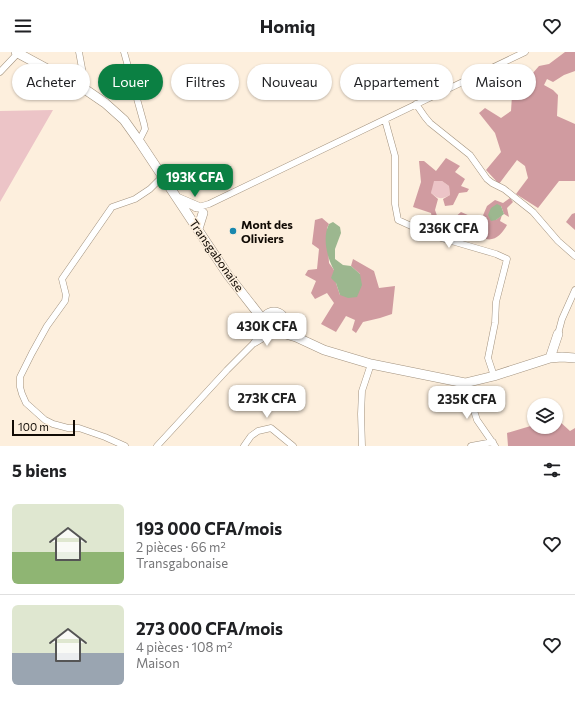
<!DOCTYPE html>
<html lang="fr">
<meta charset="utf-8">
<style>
:root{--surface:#fff;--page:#f2f2f2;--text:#202124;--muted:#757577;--line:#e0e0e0;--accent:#0b8043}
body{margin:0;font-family:Commissioner,sans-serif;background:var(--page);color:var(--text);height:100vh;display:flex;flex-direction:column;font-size:15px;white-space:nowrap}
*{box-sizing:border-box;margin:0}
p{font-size:13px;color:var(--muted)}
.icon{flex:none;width:22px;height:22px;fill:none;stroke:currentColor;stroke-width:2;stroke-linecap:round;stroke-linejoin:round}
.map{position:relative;height:394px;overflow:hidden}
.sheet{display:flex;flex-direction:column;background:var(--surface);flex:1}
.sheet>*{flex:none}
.banner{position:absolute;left:12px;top:12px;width:551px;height:36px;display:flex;gap:8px}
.buttons{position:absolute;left:527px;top:346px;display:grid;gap:8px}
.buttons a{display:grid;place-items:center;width:36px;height:36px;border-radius:50%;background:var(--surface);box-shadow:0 1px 3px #0004;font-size:20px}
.scale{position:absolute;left:12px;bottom:10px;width:63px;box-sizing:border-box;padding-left:4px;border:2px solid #110b05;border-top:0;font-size:11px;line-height:14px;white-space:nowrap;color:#110b05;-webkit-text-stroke:3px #fdefdd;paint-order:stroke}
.price{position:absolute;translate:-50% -34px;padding:0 9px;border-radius:8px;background:#fff;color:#222;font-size:13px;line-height:26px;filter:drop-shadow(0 1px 2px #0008)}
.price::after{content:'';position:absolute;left:50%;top:24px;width:12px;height:9px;margin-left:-6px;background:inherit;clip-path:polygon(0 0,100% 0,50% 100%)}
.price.on{background:var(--accent);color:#fff}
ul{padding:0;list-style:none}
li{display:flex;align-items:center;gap:12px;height:100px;padding:0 12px}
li+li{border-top:1px solid var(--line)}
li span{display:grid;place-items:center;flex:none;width:112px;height:80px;border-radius:6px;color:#555}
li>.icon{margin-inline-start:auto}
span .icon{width:48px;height:48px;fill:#fffc;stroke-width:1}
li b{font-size:17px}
h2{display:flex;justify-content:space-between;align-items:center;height:48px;padding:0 12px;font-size:17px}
.pill{padding:0 14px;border-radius:18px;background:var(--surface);box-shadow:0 1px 3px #0004;font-size:14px;line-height:36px}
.pill.on{background:var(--accent);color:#fff}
header{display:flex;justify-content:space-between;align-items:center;height:52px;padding:0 12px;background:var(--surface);font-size:18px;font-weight:700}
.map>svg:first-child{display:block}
.green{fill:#ecc4c7}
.forest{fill:#d09ba0}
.water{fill:#9cb78f}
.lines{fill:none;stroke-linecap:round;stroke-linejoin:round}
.minor-casing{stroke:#a2927e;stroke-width:7}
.highway-casing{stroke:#a2927e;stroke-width:10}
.minor{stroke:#fff;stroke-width:6}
.highway{stroke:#fff;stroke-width:9}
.poi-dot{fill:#1988ae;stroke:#fdefdd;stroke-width:1.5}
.labels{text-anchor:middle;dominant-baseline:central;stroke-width:3;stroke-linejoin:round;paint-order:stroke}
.poi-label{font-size:12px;font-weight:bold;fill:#110b05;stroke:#fdefdd;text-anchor:start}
.street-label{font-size:12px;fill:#110b05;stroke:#fdefdd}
</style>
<header><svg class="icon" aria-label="menu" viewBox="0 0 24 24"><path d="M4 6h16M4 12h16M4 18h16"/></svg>Homiq<svg class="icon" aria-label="heart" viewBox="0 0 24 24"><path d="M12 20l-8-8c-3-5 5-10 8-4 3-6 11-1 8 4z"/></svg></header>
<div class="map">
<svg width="575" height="394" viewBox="0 0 575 394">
<rect width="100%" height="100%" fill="#fdefdd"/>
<path class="green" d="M53 58 0 150V59Z
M433 129H442L449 134 450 143C440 148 439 147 431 141Z"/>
<path class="forest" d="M565 0H575V19L564 23 553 30 547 27 544 33 553 38 558 43 557 64 575 72V129H559L538 156 516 142 528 126 525 114 517 108 499 132 486 118 501 100 495 81 479 61 485 56 501 66 511 59 513 28 532 22 539 14 549 12Z
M446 106 460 114 455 120 465 127 461 134 469 137 467 140 459 141 453 153 445 154 443 147 450 143 449 134 442 129H434L431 141 438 147 435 158 441 175 452 172 454 166 461 160 470 164 467 170 459 176 460 180 456 183 457 186H464L462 190 435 181 431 161 413 155 421 130 419 109H424L436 119Z
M510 146 513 150 507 156 509 165 504 162 501 154 496 168 502 163 500 169 507 173C502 182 494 191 483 186L485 182 482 179V176L478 175 487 154 495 148 503 151Z
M575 161V178L566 170 572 162Z
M322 166 329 172 327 176 329 211 334 218 336 231 340 243 360 222 351 214 353 207 374 219 379 236 395 234 392 262 380 266 363 270 356 281 352 278 355 268 346 264 336 280 321 272 334 251 327 241 315 247 311 241 316 229 305 223 308 218 317 217 319 197 312 192 315 168Z
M558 368 570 379 575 376V394H508L507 381 534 373V375H556V369Z"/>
<path class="water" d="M497 152 501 154 504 162 496 168 491 169 488 163 491 156Z
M333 170 340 175 341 181 335 197V207L343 213 351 214 360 222 362 233 357 245 348 246 340 243 336 231 331 226 334 218C327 206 322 185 329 172Z"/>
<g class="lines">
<defs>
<path id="minor" d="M79 0 86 38
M124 0 144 72 145 77 139 89
M0 20 18 1
M416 52 425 65 430 71 470 103 487 127 492 131 504 137 533 160 558 189 575 204
M385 68 395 104V152L398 168 431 183 496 202 507 207 496 250 495 271 488 306 494 324
M195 156 209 152 525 0
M558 282 562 267 575 238
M255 291 272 281
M465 331 477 368 495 394
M125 394 105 385 79 376H68L53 372 45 368 26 351 22 342 20 335V325L32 301 47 274 65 249 66 243 62 227 112 155 135 147 150 137 162 125
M157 394 227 318 253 292 265 275
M244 394 251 384 258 379 271 376 293 394
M362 394 361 362 362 339 371 312
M471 394 493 390"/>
<path id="highway" d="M16 0 86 38 105 51 124 68 139 89 228 223 264 269
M177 146 198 155
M198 177 203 161
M263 271a11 11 0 1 1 22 0a11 11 0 1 1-22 0Z
M279 280 296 285 324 298 371 312 465 331 494 324 550 306 562 305 575 306
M550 306 558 282"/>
</defs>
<use href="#minor" class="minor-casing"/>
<use href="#highway" class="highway-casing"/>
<use href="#minor" class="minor"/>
<use href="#highway" class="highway"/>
</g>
<circle class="poi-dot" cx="233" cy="179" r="4"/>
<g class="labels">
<g class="poi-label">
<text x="241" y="172">Mont des<tspan x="241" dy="14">Oliviers</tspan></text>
</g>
<g class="street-label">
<text transform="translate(217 203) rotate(55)">Transgabonaise</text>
</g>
</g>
</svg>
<div class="buttons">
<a><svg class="icon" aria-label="layers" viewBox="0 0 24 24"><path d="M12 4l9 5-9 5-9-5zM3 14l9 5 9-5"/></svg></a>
</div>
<div class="scale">100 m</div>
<b class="price on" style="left:195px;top:146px">193K CFA</b>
<b class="price" style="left:449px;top:197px">236K CFA</b>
<b class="price" style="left:267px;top:295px">430K CFA</b>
<b class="price" style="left:267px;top:367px">273K CFA</b>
<b class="price" style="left:467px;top:368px">235K CFA</b>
<div class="banner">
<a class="pill">Acheter</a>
<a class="pill on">Louer</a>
<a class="pill">Filtres</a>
<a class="pill">Nouveau</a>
<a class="pill">Appartement</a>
<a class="pill">Maison</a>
</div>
</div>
<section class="sheet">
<h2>5 biens<svg class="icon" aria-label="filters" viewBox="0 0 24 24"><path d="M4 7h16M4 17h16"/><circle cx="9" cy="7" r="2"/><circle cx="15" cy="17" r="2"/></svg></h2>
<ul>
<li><span style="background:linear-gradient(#dfe7d0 60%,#8fb573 0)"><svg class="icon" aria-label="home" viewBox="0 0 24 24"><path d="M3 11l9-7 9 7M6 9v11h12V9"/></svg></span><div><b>193 000 CFA/mois</b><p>2 pièces · 66 m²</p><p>Transgabonaise</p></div><svg class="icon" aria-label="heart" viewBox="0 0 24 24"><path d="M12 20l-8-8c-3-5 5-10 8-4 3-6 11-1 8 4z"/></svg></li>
<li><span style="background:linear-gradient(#dfe7d0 60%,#9aa5b1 0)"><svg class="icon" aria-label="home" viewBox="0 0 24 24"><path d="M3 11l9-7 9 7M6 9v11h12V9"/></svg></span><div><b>273 000 CFA/mois</b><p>4 pièces · 108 m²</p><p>Maison</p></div><svg class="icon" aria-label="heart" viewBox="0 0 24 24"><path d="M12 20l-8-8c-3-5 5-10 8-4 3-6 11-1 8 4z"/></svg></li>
</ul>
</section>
